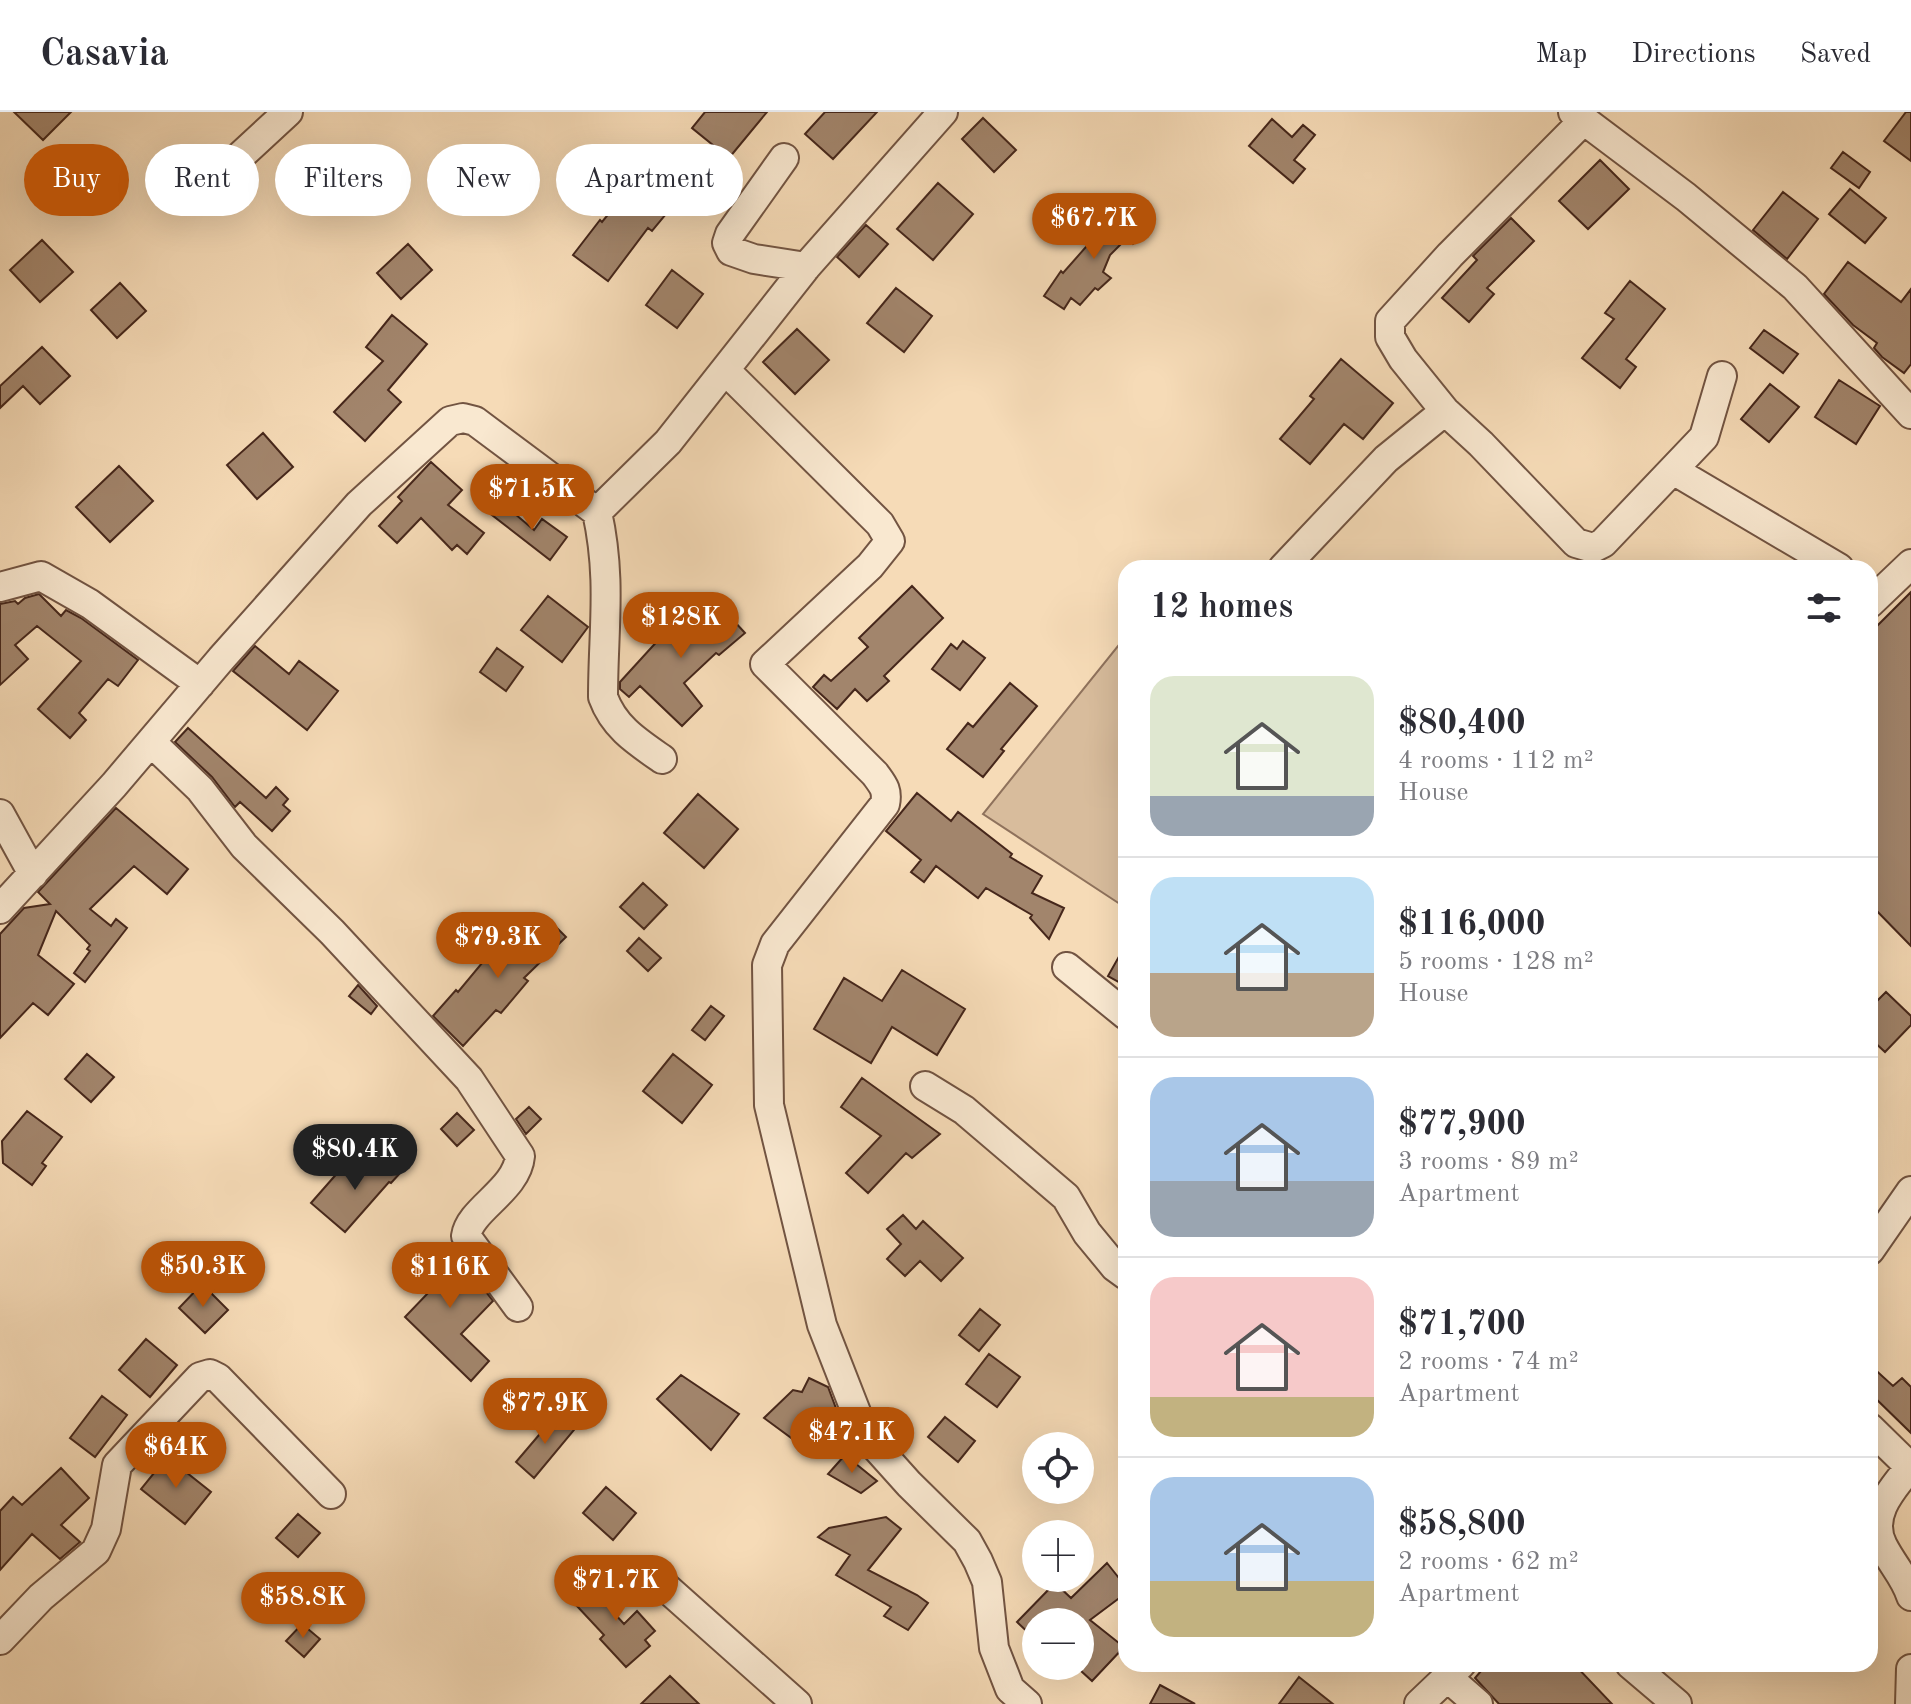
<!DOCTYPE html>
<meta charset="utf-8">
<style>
:root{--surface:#fff;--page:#f7f7f7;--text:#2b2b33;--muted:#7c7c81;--line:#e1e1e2;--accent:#b45309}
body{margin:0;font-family:"Old Standard TT",serif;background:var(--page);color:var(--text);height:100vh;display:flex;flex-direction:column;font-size:30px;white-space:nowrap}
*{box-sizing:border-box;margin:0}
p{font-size:26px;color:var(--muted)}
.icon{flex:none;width:44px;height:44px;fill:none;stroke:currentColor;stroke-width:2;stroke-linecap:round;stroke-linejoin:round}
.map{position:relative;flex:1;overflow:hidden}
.panel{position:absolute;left:1118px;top:448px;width:760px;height:1112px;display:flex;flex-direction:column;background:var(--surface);border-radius:24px;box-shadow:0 8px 32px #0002}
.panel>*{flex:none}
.top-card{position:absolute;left:24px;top:32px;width:760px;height:72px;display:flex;gap:16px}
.tools{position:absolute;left:1022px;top:1320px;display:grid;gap:16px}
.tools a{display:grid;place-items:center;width:72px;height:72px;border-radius:50%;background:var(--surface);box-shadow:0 8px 32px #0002;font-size:40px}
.price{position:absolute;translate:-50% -68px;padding:0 18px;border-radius:28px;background:var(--accent);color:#fff;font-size:26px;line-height:52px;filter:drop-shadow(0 2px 4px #0008)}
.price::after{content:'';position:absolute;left:50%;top:48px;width:24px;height:18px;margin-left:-12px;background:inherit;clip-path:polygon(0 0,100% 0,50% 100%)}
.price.active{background:#222;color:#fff}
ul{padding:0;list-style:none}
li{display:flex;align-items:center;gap:24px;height:200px;padding:0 32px}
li+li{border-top:2px solid var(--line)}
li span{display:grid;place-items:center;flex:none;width:224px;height:160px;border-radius:24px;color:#555}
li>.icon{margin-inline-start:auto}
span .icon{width:96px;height:96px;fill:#fffc;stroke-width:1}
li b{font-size:34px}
h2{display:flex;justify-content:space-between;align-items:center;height:96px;padding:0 32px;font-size:34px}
.tag{padding:0 28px;border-radius:36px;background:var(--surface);box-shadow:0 8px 32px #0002;font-size:28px;line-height:72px}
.tag.active{background:var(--accent);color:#fff}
header{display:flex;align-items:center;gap:48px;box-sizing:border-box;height:112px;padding:0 40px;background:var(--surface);border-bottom:2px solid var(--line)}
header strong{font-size:38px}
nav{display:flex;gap:44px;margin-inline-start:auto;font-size:28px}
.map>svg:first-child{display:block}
.green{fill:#d8bc9c;stroke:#8f725c;stroke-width:2}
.building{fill:#a2856c;stroke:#46271b;stroke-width:2}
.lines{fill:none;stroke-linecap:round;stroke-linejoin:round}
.minor-casing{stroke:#725442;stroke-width:32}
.minor{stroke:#f9e8d0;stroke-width:28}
</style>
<header>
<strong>Casavia</strong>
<nav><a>Map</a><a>Directions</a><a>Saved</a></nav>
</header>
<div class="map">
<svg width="1911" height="1592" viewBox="0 0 1911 1592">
<rect width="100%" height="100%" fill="#f6dbb7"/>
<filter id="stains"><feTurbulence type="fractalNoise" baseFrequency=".0025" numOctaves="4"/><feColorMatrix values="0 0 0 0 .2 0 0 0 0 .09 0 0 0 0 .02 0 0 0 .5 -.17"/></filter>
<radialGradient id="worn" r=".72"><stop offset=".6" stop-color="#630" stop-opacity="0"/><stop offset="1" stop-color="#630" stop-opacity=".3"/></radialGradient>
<path class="green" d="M1122 529 1126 531V796L983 702Z"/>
<path class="building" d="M14 0H71L43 28Z
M705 0H767L729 46 692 16Z
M825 0H877L833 47 805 22Z
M1906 0H1911V49L1884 29Z
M983 6 1016 38 994 60 962 27Z
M1272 7 1292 25 1303 13 1315 23 1294 48 1305 57 1293 71 1249 34Z
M1843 40 1870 60 1859 76 1831 56Z
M1600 48 1629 77 1588 117 1559 89Z
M651 50 686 78 652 119 648 116 608 169 573 143 600 108 602 110Z
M938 71 973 102 933 148 897 117Z
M1850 77 1886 106 1865 131 1829 102Z
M1783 80 1818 107 1787 147 1753 118Z
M1122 94 1146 121 1133 132 1127 126 1110 143 1103 160 1111 166 1098 178 1095 176 1080 193 1071 186 1064 197 1044 184 1061 159 1063 161Z
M1511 106 1534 129 1487 176 1494 182 1469 210 1442 186 1477 148 1473 144Z
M866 113 888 132 859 165 837 145Z
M42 128 73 160 40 190 10 158Z
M408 132 432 158 401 187 377 161Z
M1848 150 1901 190 1911 177V252L1904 261 1882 245 1874 236 1877 231 1853 213 1824 182Z
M672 158 703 182 677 216 646 193Z
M1630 169 1665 197 1626 247 1636 255 1620 276 1582 246 1614 207 1605 201Z
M120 171 146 199 117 226 91 198Z
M896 176 932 204 904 240 867 211Z
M392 203 427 232 388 278 401 290 365 329 334 300 383 249 366 235Z
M797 217 829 248 795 282 763 250Z
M1764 218 1798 242 1783 261 1750 236Z
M42 235 70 264 40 292 23 274 0 296V274Z
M1341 247 1393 291 1363 327 1344 312 1310 352 1280 327 1314 287 1310 284Z
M1839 268 1880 294 1856 332 1815 305Z
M1770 272 1799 295 1769 330 1741 307Z
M263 321 293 355 257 387 227 353Z
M431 350 462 378 448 393 484 421 467 442 457 433 452 438 421 406 397 431 379 414 402 389 398 385Z
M119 354 153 389 110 430 76 395Z
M502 391 534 418 542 407 567 425 550 448 492 403Z
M912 474 943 506 884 564 889 569 867 589 855 577 837 597 813 575 824 563 831 569 868 535 859 526Z
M1911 480V834L1870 792V521Z
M39 482 61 504 66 498 81 506 138 548 118 574 108 567 79 601 86 608 70 626 38 597 81 549 37 514 15 533 28 547 0 573V492L15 489 18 492 25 486Z
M548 484 588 515 562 550 521 518Z
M691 494 694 498 699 494 708 505 719 497 728 509H734L745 521 719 543 716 541 684 571 702 594 682 614 640 574 629 585 620 577V570L672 513 670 511Z
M963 529 985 546 960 578 932 557 951 532 957 537Z
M255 534 289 562 299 549 338 579 307 618 233 559Z
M497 536 523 555 506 579 480 560Z
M1010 571 1037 594 1001 637 1004 639 983 665 947 637 968 611 973 615Z
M188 616 266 686 276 675 288 687 283 693 290 699 272 719 240 690 235 695 212 665 175 630Z
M917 681 951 709 958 700 1012 742 1010 745 1042 764 1032 781 1064 796 1049 827 1030 806 1032 803 986 776 978 786 936 754 924 770 911 760 921 748 886 719Z
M698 682 738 717 704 756 664 721Z
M116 696 188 757 167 782 134 754 90 797 111 814 116 807 127 816 85 870 74 861 90 839 87 837 90 833 56 799 38 843 74 872 48 903 33 891 0 926V822L24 796 50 792 38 780Z
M643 771 667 793 644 817 620 795Z
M546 805 566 825 524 866 528 869 501 901 496 898 463 934 433 904 456 878 458 880 492 839 494 841 529 807 537 815Z
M639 826 661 846 648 859 627 839Z
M1126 832V874L1108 864Z
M902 858 965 897 937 943 892 915 871 951 814 917 844 866 882 889Z
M358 873 377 894 371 902 349 884Z
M1886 880 1911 904V913L1885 940 1870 926V896Z
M711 894 724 904 705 928 692 918Z
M87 942 114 965 91 990 65 967Z
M673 942 712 973 682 1011 643 979Z
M862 966 940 1022 912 1046 906 1041 868 1081 846 1061 881 1024 841 995Z
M529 995 541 1007 526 1022 516 1007Z
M27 999 62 1025 42 1051 46 1054 32 1073 3 1051 2 1029Z
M457 1001 474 1018 457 1034 441 1017Z
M377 1041 401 1060 391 1071 389 1070 345 1120 311 1091 340 1058 353 1069Z
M903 1103 916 1117 923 1109 963 1146 941 1169 920 1149 905 1164 887 1147 901 1132 887 1117Z
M439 1134 479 1171 493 1189 461 1222 489 1249 471 1269 405 1205 429 1180 412 1163Z
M202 1172 228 1198 205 1221 179 1196Z
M980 1197 1000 1213 979 1239 959 1223Z
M146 1227 177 1253 150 1285 119 1258Z
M989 1242 1020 1265 997 1295 966 1272Z
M1870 1253 1893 1274 1902 1266 1911 1275V1321L1870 1281Z
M681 1263 739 1302 711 1338 657 1287Z
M809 1266 828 1275 837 1299 836 1304 809 1339 764 1306 793 1278 802 1280Z
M102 1284 127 1303 95 1345 70 1326Z
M556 1303 574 1318 534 1366 516 1350Z
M945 1305 975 1329 958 1350 928 1325Z
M845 1343 877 1369 861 1381 828 1362Z
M167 1345 211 1380 185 1412 141 1377Z
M61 1356 89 1386 61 1413 80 1430 60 1447 32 1422 0 1458V1399L13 1385 22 1393Z
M606 1375 636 1401 613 1428 583 1401Z
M298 1402 320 1421 298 1445 276 1426Z
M886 1405 901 1417 868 1458 917 1483 928 1491 908 1518 884 1504 891 1495 836 1463 850 1443 818 1425 829 1416Z
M1107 1451 1126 1475V1481L1090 1508 1124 1535 1092 1569 1080 1558V1510H1036V1528L1017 1510 1055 1471 1071 1486Z
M611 1460 623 1472 604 1490 624 1512 637 1499 655 1519 645 1528 650 1534 626 1555 600 1527 604 1523 576 1493Z
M302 1512 320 1527 304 1545 286 1529Z
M1487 1552H1574L1612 1592H1499L1475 1566Z
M670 1564 699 1592H641Z
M1299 1565 1333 1592H1279Z
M1160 1573 1195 1592H1150Z"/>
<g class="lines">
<defs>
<path id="minor" d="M1573 0 1686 85 1795 175 1911 302
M1583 9 1450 143 1390 209V225L1403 247 1445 299 1481 332 1576 431 1593 436 1603 431 1704 325 1722 264
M784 46 730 122 727 131 731 139 754 147 806 155
M197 84 288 0
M725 258 880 412 890 429 870 454 765 552 875 662C883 673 888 678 885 692L775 832 767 853 769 993 822 1213 865 1323 909 1372 967 1429 978 1449 987 1470 994 1536 1010 1577 1027 1592
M1673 358 1839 456
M597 400 668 330 806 155 943 0
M1283 456 1386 347 1445 299
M0 475 41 464 90 492 200 572
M1870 491 1911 452
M151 630 200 677 244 734 332 820 469 967 520 1044C517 1078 470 1097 466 1124L518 1195
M0 702 33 762
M0 797 114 673 221 547 359 392 450 309 463 306 475 309 597 400C612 467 603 519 603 585 614 615 636 629 662 647
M1067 855 1126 903
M925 974 964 998 1066 1085 1087 1121 1115 1155 1126 1163
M1870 1138 1911 1079
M1870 1316 1910 1355C1892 1377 1867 1404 1883 1434 1892 1452 1905 1465 1911 1484
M661 1471 797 1592
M0 1528 41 1485 96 1439 106 1417 117 1353 200 1265 210 1262 218 1266 331 1382
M1630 1552 1677 1592
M1447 1565 1478 1592
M1419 1592 1461 1552
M1910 1592 1911 1557"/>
</defs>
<use href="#minor" class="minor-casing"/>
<use href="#minor" class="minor"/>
</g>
<rect width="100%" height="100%" filter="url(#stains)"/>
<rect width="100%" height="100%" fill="url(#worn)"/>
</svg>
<div class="tools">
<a><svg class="icon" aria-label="locate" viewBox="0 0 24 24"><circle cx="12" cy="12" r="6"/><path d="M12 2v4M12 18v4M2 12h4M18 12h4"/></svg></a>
<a>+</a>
<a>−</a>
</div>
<b class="price" style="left:1094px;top:149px">$67.7K</b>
<b class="price" style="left:532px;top:420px">$71.5K</b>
<b class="price" style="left:681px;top:548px">$128K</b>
<b class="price" style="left:498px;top:868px">$79.3K</b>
<b class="price active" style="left:355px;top:1080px">$80.4K</b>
<b class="price" style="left:203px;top:1197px">$50.3K</b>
<b class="price" style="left:450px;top:1198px">$116K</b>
<b class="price" style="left:545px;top:1334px">$77.9K</b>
<b class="price" style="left:852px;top:1363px">$47.1K</b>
<b class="price" style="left:176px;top:1378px">$64K</b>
<b class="price" style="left:616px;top:1511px">$71.7K</b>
<b class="price" style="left:303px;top:1528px">$58.8K</b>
<div class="top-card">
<a class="tag active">Buy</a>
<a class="tag">Rent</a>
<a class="tag">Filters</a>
<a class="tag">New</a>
<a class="tag">Apartment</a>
</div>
<section class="panel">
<h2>12 homes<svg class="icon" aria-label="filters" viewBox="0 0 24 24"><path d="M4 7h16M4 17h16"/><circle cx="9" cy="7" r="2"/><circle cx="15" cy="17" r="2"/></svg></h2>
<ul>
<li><span style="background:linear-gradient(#dfe7d0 75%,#9aa5b1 0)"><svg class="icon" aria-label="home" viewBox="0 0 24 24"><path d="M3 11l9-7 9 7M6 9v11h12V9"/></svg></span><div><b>$80,400</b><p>4 rooms · 112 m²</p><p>House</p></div></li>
<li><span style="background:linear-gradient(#bfe0f5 60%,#b9a48a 0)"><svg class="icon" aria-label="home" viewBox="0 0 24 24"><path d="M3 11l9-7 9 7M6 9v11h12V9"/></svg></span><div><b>$116,000</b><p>5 rooms · 128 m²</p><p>House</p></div></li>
<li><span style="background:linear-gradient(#a9c7e8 65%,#9aa5b1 0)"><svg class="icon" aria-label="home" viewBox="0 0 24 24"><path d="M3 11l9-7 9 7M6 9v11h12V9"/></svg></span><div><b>$77,900</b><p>3 rooms · 89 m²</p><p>Apartment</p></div></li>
<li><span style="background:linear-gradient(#f6c9c9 75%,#c2b280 0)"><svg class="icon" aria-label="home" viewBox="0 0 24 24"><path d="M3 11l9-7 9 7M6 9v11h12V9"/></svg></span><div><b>$71,700</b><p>2 rooms · 74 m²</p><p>Apartment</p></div></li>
<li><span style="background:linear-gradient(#a9c7e8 65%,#c2b280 0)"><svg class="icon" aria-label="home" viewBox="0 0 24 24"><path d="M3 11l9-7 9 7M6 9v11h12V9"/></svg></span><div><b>$58,800</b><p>2 rooms · 62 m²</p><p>Apartment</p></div></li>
</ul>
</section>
</div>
